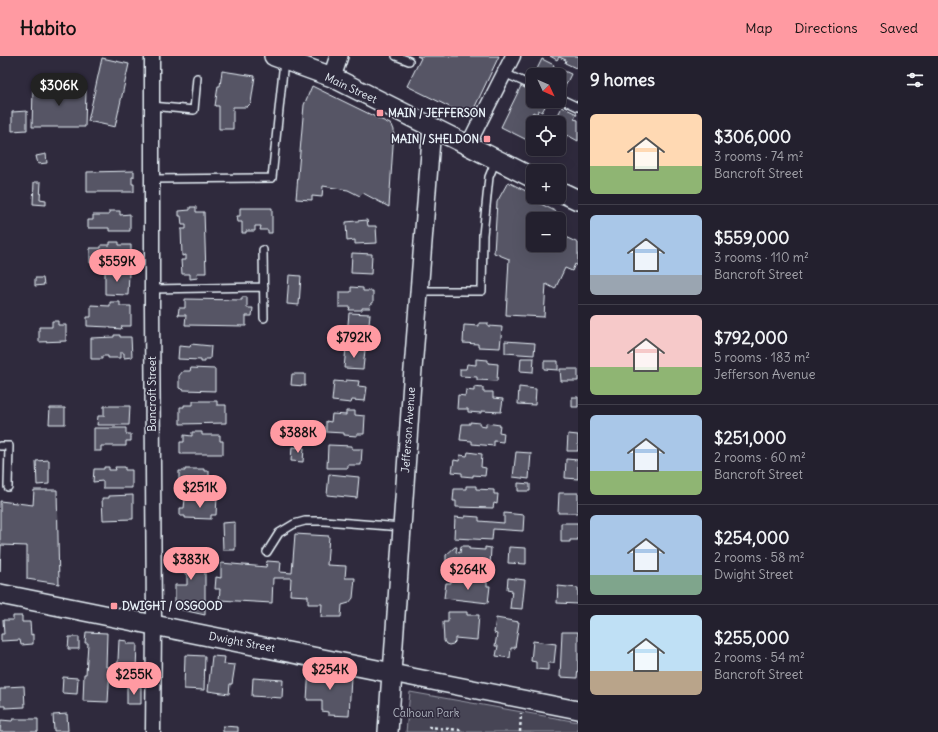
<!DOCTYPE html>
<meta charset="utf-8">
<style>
:root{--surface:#23202e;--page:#2b2836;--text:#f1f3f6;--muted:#a3a3aa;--line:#403e4a;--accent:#ff9aa2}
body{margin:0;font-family:Delius,sans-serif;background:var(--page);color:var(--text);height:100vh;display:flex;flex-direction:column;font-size:15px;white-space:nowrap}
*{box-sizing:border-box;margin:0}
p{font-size:13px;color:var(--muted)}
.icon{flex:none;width:22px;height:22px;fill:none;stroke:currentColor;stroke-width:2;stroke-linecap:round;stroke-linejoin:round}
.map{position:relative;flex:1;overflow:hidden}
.panel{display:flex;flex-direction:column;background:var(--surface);width:360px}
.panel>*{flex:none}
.needle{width:26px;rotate:134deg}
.controls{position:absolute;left:526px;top:12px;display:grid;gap:8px}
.controls a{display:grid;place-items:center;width:40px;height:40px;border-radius:6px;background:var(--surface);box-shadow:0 4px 16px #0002,0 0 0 1px var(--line);font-size:20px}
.price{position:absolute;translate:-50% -34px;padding:0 9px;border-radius:14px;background:var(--accent);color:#111;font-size:13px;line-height:26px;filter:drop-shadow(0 1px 2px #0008)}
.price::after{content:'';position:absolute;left:50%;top:24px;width:12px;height:9px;margin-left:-6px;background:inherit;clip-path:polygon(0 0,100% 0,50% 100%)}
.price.current{background:#222;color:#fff}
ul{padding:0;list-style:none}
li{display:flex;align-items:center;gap:12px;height:100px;padding:0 12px}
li+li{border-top:1px solid var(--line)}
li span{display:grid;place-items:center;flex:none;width:112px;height:80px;border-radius:6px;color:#555}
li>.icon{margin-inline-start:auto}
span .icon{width:48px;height:48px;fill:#fffc;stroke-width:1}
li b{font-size:17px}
h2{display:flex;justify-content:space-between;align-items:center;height:48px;padding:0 12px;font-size:17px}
header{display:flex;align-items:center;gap:24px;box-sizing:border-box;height:56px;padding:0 20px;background:var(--accent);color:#111}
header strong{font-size:19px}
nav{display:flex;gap:22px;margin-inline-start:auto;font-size:14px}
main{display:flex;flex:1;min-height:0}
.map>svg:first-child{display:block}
.green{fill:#464455;stroke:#979aa6}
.building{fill:#575565;stroke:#e8f1f8}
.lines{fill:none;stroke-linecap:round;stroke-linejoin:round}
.service-casing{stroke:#e8f1f8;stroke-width:10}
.minor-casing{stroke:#e8f1f8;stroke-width:17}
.tertiary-casing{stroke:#e8f1f8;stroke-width:20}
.secondary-casing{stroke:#e8f1f8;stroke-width:22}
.path{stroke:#e8f1f8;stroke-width:2.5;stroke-dasharray:3 3;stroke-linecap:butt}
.service{stroke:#2f2a3d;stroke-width:7}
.minor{stroke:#2f2a3d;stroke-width:14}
.tertiary{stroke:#2f2a3d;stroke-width:17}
.secondary{stroke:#2f2a3d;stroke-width:19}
.poi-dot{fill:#ff9aa2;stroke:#2f2a3d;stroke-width:1.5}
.labels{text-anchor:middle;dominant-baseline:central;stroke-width:3;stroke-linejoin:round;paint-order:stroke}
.street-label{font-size:11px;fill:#e8f1f8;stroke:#2f2a3d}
.poi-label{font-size:11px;font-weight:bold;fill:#e8f1f8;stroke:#2f2a3d;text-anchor:start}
.park-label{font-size:11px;fill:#afb4bf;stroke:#2f2a3d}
</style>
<header>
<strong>Habito</strong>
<nav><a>Map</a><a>Directions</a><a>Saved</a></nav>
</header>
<main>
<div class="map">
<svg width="578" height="676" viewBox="0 0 578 676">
<rect width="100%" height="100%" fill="#2f2a3d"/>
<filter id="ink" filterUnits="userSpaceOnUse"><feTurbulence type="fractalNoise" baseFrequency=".025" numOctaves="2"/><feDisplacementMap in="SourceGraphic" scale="8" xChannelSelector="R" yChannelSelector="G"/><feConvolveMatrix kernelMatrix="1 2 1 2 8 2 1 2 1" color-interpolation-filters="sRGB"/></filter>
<g filter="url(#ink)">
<path class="green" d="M410 636 578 666V676H406Z"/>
<path class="building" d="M417 0H499L470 61 407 30 421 2Z
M550 0H578V13L565 7 566 4 559 1 557 4Z
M102 2 129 8 115 71 88 65Z
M542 3 554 9 553 12 561 16 562 14 571 18 561 39H559V19H534Z
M222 15 255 20 251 47 247 51H233V73H219V50H215L218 30H220Z
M58 26H74V34H86L85 71H32L33 34H58Z
M312 30 392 69 394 74 389 151 363 137 360 140 348 134 323 130 322 141 312 140V144L296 143 304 49Z
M521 30 533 36V45H544L547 47 542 56 538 54 537 58 533 56 530 63 539 67H533V87L501 71Z
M562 51 577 58 574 63 578 64V85L567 79 557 100 544 93H559V67H554Z
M27 55V74L12 75V56Z
M46 98 47 107 38 108 36 100Z
M134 115V121H132V128H134V136H87V116Z
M34 126H41L40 143 46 144V149L33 148Z
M508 126 530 137 527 141 557 156 553 163H533V189H559V178L578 187V210L575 208 572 215 565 212 555 233 546 228 544 261 506 259 509 203 494 197 497 146Z
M190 151H196V156H204L206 217H197L198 222 190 223V218H182L181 204H186V199L182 200 181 173H186V169H182L181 160H179V155L190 154Z
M240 152H272V177H268V174H260L261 170H255V175H246V177H242V166H238L237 160H240Z
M109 155H120V159L130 158V175H109V172H88V164H93V159H109Z
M367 164 368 170H376L377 187 355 188V184L347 185 346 166Z
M110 186H119V189H131V205H121V207H90V192H101V189H110Z
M352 197 372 198 371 218 351 217Z
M105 216 129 217 128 239 105 238Z
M289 219 301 220 299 249 287 248Z
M35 222H43L44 229 35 230Z
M351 231 363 232V235H373V247H371L370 252H362V254H349L350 251H339V236H351Z
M242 241H247V252H253L252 260H246V270L185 269 186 259H178L179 252H185V243L242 244Z
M110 246H120V250H131V270H122L121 273 110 272V271L87 270V261H91V249L110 250Z
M349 257 370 258 368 280 347 279Z
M52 265H58V269H66V285L39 286V271H52Z
M479 267H488V270L502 271 500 292 478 291V288L463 287 464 269 479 270Z
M114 279H120V281H131L132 301 124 302V297H120V302H108V300H102V303H91V282L114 281Z
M505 285 535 287 534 299 505 297Z
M191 288 211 290 210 303H205V306H201V304L178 303 179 290 190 291Z
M346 292 365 294 363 313 344 312Z
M521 302H534L533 316 520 315Z
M476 303 488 304V307L498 308 497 325 477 324V321L460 320V313H466L467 308 476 309Z
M544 305H558V314L544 313Z
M191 312 215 313V335L184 334 179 332V320L183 315H190Z
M560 313H578V325H561Z
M292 318H305V330L291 329Z
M346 324 359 325 358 330 367 331 365 345 352 344 351 347 332 345 334 325 345 326Z
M474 331 483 332V336H493V342L503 343 501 356 481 355V357L468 356V353H457L458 339 465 340 466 334 474 335Z
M519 331 536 333 535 349 518 348Z
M572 341H578V351H572Z
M193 345H217V349H226V367L180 368V351H184V349H193Z
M104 350H130L129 369H97L98 360H104Z
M50 352H65V368H49Z
M346 355H355V359L365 360 364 378H357V380L344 379V377L326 376V365L331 366 332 358 346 359Z
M470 366 480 367V370L486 371V367L500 369 499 376 504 377 503 386 494 385V390L472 388V385L460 384 462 368H470Z
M94 372H126V378H131V385H126V390H101V395H94Z
M192 376H202V379H220V385H223V398H180V386H184V379L192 380Z
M568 378 578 379V395H567Z
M328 389 352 390V393H362L361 409H348V412H327Z
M292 391 304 392 303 406 291 405Z
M468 396 482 398 481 411 486 412 485 420 473 419V421L462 420V417L452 416 454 404 459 405 460 399 467 400Z
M516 396 531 397 529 423 513 421Z
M566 403 578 404V423L565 422Z
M49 404V428L37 429 36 405Z
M104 411H109V414H116L115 411H125V414H132V432H103V425L93 426 94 413H104Z
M185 413H204V415H209V433H197V431H185V427H179V415H185Z
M329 418 359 421 357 442 327 439Z
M518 427 530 428V435H518Z
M466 430H476V433L494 434V438H498L497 448 494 447 493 452 456 451V445H453L454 433H466Z
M34 434H57L59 528 27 523V490L1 489 0 516V445L33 449Z
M559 437H578V457H558Z
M133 439V463L103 464 102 442H109V440Z
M208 441H217L216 459H211V463L185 462V460H180V452H184L185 443 207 444Z
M504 457 524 459 523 475 493 473 492 484 454 482 455 461 465 462V460L479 461V465L504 467Z
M235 466V494H223L222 467Z
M561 467H578V484H570V486H561Z
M295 478 329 480 327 509 346 510 345 522H355L353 542 349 547 342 549 341 561H321L322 548H308V540L290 539 291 522H273L272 547 219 544 220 533H215L216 521 221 522V507L266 511 267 505 281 506 280 516 292 517Z
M461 490H469V493L485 494V491L491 492 490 510H485V515L461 513V511H456V514L446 513V499L455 491H457L456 496 460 497Z
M509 491 526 492V508L508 507Z
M175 493 205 495V559L178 553 175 550V529H187V517H174Z
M508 522 525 524 522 553 510 552 512 534 507 533Z
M460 523 487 526V530H490L488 547 444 542 446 527H451V524L460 525Z
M558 530 578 532V548L557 547Z
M448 556H467V559H479L477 584 455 582V586L453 588 449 589 446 588 444 585 443 566H448Z
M13 560H22V566H30L31 579 33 578V588L21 589 20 584 1 585V578H4L3 564H13Z
M496 562 519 566 515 592H511L510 602 496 600 498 590H495L497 578 494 577Z
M86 576 107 577 106 611H110L108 646 83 645 84 618H86L88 587H85Z
M562 576H578V613L577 622 560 621Z
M69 581H79V593H68Z
M119 584 127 585V588H137L136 614H139L138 625 117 624Z
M533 585 556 588 554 607H548V614L536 613V606L531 605Z
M185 599 205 600 204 634 184 633Z
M212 600 225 601 224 608 235 609 232 628H230L229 638 208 635Z
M309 611 351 620 349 660 328 659V656L322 655V644H307Z
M63 621 78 622 77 638 62 637Z
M253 622 283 624 282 642 252 640Z
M24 630 25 651 5 652V650H0V633H5V631Z
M127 631H141V648H127Z
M67 658 68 675H54L53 659Z
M13 663H38V676H0L1 664 12 665Z
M223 670 238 671V676H223Z"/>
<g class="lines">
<defs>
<path id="service" d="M396 0 409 5
M504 17 533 30
M559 42 578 51
M152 50 194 54 197 22
M152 123 272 122 284 5
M263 194 264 262
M152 233 264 231
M419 235H482L483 179 489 121 496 104
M0 390H9L8 431
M267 496 279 477 294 468 305 465H324L402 471"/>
<path id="minor" d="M152 0V250L154 569 153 676
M468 89 513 0"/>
<path id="tertiary" d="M332 21 339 0
M432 71 412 326 392 617 578 654"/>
<path id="secondary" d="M274 0 332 21 533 122
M559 135 578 144
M0 538 392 617 388 676"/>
</defs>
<use href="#service" class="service-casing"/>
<use href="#minor" class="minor-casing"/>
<use href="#tertiary" class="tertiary-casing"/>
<use href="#secondary" class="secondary-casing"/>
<path class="path" d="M428 671 460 674 464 676
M520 676 521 657"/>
<use href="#service" class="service"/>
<use href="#minor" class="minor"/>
<use href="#tertiary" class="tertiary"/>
<use href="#secondary" class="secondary"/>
</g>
</g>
<g class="poi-dot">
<rect x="376" y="53" width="8" height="8" rx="2"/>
<rect x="483" y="79" width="8" height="8" rx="2"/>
<rect x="110" y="546" width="8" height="8" rx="2"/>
</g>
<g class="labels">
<g class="street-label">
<text transform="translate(351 32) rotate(25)">Main Street</text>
<text transform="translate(152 338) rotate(-90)">Bancroft Street</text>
<text transform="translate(408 374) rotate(-86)">Jefferson Avenue</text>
<text transform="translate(242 586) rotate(11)">Dwight Street</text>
</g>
<g class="poi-label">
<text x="388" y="57">MAIN / JEFFERSON</text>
<text x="479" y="83" text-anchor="end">MAIN / SHELDON</text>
<text x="122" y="550">DWIGHT / OSGOOD</text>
</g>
<g class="park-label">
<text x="426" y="657">Calhoun Park</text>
</g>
</g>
</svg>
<div class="controls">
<a><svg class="needle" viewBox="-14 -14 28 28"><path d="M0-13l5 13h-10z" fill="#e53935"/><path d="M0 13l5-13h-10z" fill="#a3a3aa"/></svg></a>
<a><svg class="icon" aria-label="locate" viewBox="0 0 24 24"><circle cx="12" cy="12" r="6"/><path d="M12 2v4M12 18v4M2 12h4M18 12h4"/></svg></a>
<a>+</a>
<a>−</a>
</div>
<b class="price current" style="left:59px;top:51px">$306K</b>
<b class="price" style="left:117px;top:227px">$559K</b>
<b class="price" style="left:354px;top:303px">$792K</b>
<b class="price" style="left:298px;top:398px">$388K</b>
<b class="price" style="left:200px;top:453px">$251K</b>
<b class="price" style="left:191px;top:525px">$383K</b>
<b class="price" style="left:468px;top:535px">$264K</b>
<b class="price" style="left:330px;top:635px">$254K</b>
<b class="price" style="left:134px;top:640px">$255K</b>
</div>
<section class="panel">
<h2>9 homes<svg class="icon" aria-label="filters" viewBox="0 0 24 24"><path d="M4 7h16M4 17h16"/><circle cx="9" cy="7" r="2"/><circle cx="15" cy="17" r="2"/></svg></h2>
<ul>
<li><span style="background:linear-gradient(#ffd9b3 65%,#8fb573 0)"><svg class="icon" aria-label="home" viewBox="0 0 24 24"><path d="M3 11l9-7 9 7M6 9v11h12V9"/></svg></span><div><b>$306,000</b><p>3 rooms · 74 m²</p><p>Bancroft Street</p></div></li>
<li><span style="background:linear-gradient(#a9c7e8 75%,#9aa5b1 0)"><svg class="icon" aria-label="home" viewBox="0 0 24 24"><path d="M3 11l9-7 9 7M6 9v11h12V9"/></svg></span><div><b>$559,000</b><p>3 rooms · 110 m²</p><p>Bancroft Street</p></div></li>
<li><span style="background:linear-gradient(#f6c9c9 65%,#8fb573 0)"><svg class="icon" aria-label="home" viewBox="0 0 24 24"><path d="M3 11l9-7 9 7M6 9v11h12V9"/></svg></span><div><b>$792,000</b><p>5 rooms · 183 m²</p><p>Jefferson Avenue</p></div></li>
<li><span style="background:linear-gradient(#a9c7e8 70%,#8fb573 0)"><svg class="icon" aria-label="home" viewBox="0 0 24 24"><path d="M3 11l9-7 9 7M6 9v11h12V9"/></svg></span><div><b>$251,000</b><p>2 rooms · 60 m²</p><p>Bancroft Street</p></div></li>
<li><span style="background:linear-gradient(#a9c7e8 75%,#7fa58c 0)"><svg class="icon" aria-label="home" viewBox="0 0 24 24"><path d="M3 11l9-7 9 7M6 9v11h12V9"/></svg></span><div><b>$254,000</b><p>2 rooms · 58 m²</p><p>Dwight Street</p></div></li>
<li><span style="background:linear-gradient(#bfe0f5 70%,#b9a48a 0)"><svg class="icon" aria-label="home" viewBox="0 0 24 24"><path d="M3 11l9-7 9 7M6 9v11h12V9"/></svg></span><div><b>$255,000</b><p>2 rooms · 54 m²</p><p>Bancroft Street</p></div></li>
</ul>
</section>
</main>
